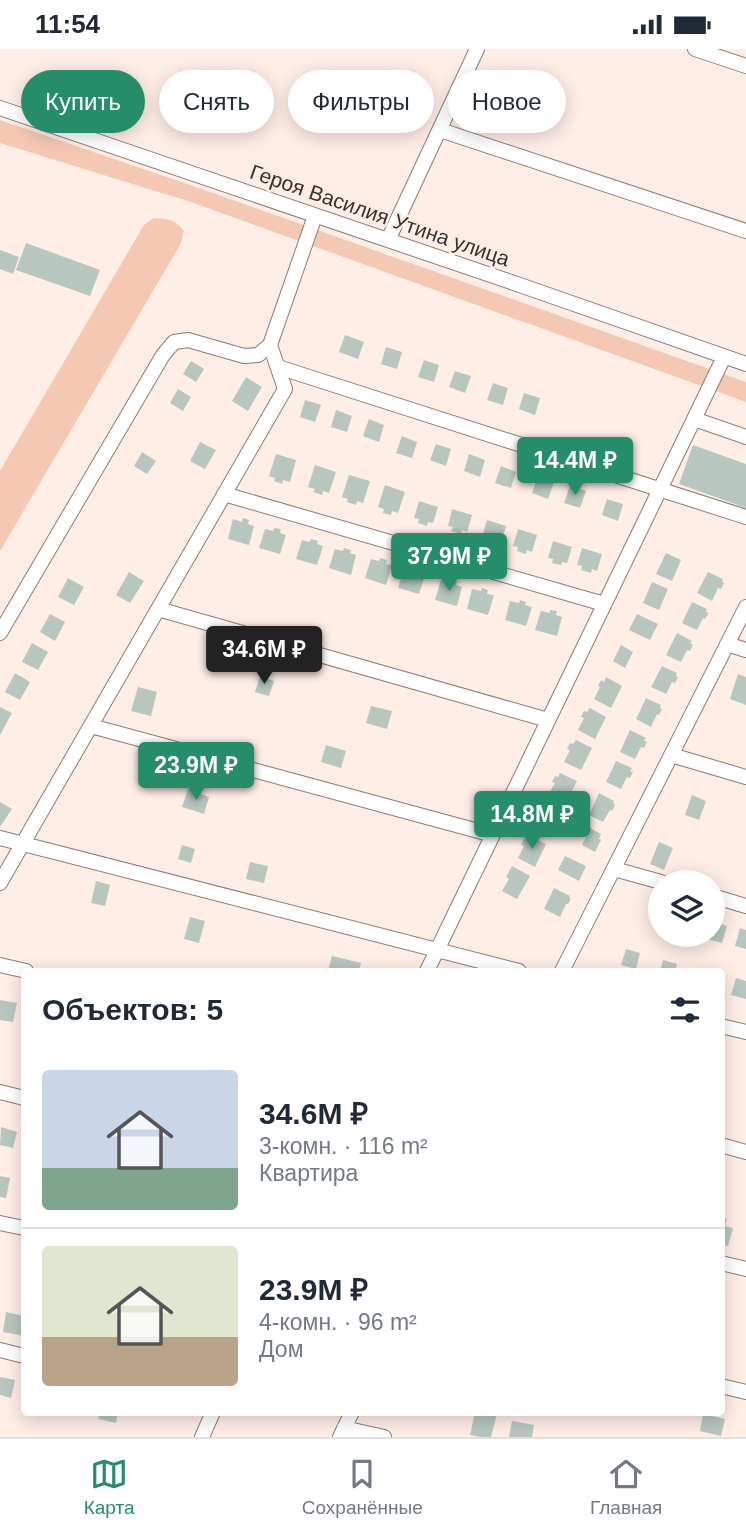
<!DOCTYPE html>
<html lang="ru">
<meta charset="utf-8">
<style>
:root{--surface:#fff;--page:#f2f2f3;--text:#1f2937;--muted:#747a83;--line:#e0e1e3;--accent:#258d6a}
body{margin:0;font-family:Helvetica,sans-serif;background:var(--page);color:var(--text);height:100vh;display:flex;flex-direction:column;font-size:26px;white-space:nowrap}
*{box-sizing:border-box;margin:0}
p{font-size:23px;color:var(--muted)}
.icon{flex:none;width:38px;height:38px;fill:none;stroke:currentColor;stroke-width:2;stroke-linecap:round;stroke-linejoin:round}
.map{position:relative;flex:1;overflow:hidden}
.sheet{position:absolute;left:21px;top:919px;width:704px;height:448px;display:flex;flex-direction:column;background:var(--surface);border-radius:7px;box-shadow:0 4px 18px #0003}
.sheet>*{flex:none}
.top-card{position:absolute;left:21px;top:21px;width:705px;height:63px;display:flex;gap:14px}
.controls{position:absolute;left:648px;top:821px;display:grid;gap:14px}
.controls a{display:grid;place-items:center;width:77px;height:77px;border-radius:50%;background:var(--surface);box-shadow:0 4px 18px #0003;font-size:35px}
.price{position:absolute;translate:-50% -60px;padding:0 16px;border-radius:7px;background:var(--accent);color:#fff;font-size:23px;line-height:46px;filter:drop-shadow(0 2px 4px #0008)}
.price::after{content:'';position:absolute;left:50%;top:42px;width:21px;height:16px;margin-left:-10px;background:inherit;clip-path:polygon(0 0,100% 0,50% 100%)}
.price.active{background:#222;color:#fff}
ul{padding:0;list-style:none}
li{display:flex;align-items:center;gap:21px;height:175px;padding:0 21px}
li+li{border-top:2px solid var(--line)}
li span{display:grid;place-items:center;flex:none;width:196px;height:140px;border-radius:7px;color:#555}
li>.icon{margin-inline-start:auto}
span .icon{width:84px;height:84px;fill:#fffc;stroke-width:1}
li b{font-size:30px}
h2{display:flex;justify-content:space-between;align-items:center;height:84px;padding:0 21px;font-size:30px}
.tag{padding:0 24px;border-radius:32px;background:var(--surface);box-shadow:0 4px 18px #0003;font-size:24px;line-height:63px}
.tag.active{background:var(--accent);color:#fff}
.status{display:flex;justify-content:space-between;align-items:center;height:49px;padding:0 35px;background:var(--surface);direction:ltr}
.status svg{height:19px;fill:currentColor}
.tabs{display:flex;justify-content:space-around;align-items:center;height:98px;border-top:2px solid var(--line);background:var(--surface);font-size:19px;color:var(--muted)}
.tabs a{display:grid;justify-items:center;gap:4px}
.tabs .active{color:var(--accent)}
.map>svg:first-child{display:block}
.green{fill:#f5c8b3}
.building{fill:#b7c7bf}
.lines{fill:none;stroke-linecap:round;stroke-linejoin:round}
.minor-casing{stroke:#8b7c76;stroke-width:16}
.minor{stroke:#fff;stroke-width:14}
.labels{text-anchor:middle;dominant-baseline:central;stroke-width:5;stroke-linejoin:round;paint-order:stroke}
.street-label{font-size:21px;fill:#37302e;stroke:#ffeee6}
</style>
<div class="status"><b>11:54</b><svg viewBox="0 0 49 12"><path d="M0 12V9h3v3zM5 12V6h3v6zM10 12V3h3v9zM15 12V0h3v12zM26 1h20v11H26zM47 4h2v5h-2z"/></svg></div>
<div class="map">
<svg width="746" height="1388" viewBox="0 0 746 1388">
<rect width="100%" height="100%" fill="#ffeee6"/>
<path class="green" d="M0 71 196 138 746 333V353L191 153 0 94Z
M154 169C168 170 175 170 184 182L180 196 0 502V422L144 176Z"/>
<path class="building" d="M26 194 100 221 90 247 16 221Z
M0 201 19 208 13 225 0 220Z
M345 286 364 293 358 310 339 303Z
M386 298 402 303 397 320 381 315Z
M424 311 439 316 434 333 418 328Z
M191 312 204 320 196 333 183 325Z
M455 322 471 327 465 344 449 338Z
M246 328 262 338 248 362 232 352Z
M493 334 508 339 503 356 487 351Z
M178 340 191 348 183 362 170 354Z
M524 344 540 349 535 366 519 360Z
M305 351 321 356 315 373 300 368Z
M336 361 352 367 347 383 331 378Z
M369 370 384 376 379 393 363 387Z
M402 387 417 393 412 409 396 404Z
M200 393 216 401 205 420 190 412Z
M436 395 451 400 446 417 430 411Z
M693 396 746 415V459L679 435Z
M142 403 156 412 147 425 134 417Z
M276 405 296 411 290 433 283 431 282 435 274 432 275 429 269 427Z
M469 405 485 411 480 428 464 422Z
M315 416 336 423 329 444 323 442 322 446 313 443 315 440 308 438Z
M501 417 516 423 511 439 495 434Z
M349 426 370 432 363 454 357 452 356 456 347 453 348 450 342 448Z
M538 427 554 433 548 450 532 444Z
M385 436 405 443 398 464 392 462 391 466 383 464 384 460 378 458Z
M570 437 586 442 580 459 564 454Z
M607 450 623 455 618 472 602 466Z
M419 452 438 458 433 474 428 473 427 477 418 474 419 470 414 469Z
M452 460 472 466 467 483 462 481 461 485 451 482 453 478 448 477Z
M243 469 249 471 248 475 254 477 249 496 228 490 233 470 242 473Z
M487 471 506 477 501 494 496 492 495 496 486 493 487 489 482 488Z
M274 479 281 480 280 484 286 486 280 505 259 499 265 480 273 482Z
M518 480 537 486 532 503 527 501 526 505 517 502 518 498 513 497Z
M311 490 318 492 317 495 323 497 317 516 296 510 302 491 310 493Z
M553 492 572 498 567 514 562 513 561 516 552 514 553 510 548 509Z
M344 499 351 501 350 504 356 506 351 526 329 519 335 500 343 502Z
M582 499 602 505 597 522 592 520 591 524 581 521 582 517 577 516Z
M666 504 681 511 672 532 656 525Z
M380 509 387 511 386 515 392 516 386 536 365 529 371 510 379 512Z
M413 518 420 520 418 524 425 526 419 545 398 539 404 519 412 522Z
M129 523 144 532 130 554 116 546Z
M708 523 723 530 722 533 724 534 721 540 718 539 712 552 697 544Z
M68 529 84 538 74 556 58 548Z
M441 531 449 534 450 531 457 532 456 536 462 538 457 557 435 551Z
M652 533 668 540 659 561 643 554Z
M482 539 488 541 487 545 494 546 488 566 467 560 472 540 481 542Z
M520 551 526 553 525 556 532 558 526 577 505 571 510 552 519 554Z
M692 553 707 560 706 563 709 564 705 570 703 569 697 581 682 574Z
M550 561 557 562 556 566 562 568 557 587 535 581 541 562 550 564Z
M50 565 65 573 55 592 40 583Z
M637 565 658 575 650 591 629 581Z
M677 584 692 592 690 594 693 596 690 602 687 601 681 613 666 606Z
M32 594 48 603 38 621 22 613Z
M621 596 633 603 625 619 613 612Z
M662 617 677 624 676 627 678 628 675 634 672 633 666 645 651 638Z
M15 624 30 633 20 651 5 643Z
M738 625 746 628V656L730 650Z
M260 627 274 632 269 647 255 643Z
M606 628 622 637 611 659 594 650 600 638 598 637 601 631 604 633Z
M138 638 157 643 151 667 131 662Z
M646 649 661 656 660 659 662 660 659 666 657 665 651 678 636 670Z
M371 657 392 662 387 680 366 674Z
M0 658 12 664 0 686Z
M590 659 606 668 595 690 578 681 584 669 581 668 584 662 587 663Z
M630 681 646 689 644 691 647 693 644 699 641 698 635 710 620 703Z
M576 691 592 699 581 721 564 713 570 701 567 700 570 694 573 695Z
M326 696 346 702 341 719 321 713Z
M616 712 632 719 630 722 633 723 630 729 627 728 621 740 606 733Z
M560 724 577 732 565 755 548 746 555 734 552 733 555 727 558 728Z
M188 740 209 748 204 765 182 758Z
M599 744 614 752 613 754 615 756 612 762 610 761 603 773 589 766Z
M692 746 706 752 699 771 685 766Z
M0 753 12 760 0 778Z
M545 756 561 764 550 786 533 778 539 765 537 764 540 758 543 760Z
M590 779 601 785 599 790 601 791 595 803 582 796Z
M529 787 546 795 535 818 518 809 524 797 521 796 524 790 527 791Z
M659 793 673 799 664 821 650 815Z
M182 796 195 800 191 814 178 810Z
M565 807 586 817 579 832 558 821Z
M250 813 268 817 264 834 246 830Z
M512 817 530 827 517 850 502 842 509 830 506 828Z
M96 832 110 836 105 857 91 854Z
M554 839 570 847 569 849 571 850 568 855H566L560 868 544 860Z
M190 868 205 872 199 894 184 890Z
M712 872 727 877 722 894 700 888 701 886H712Z
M740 879 746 881V900L735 897Z
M626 900 640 904 636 920 621 916Z
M332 907 361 914 359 922H328Z
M663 911 677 915 675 922H660Z
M736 929 746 932V950L731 946Z
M0 951 17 954 13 973 0 971Z
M1 1078 17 1083 13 1099 0 1096Z
M0 1127 10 1129 6 1149 0 1148Z
M721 1168 727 1170 725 1177 733 1179 728 1197 721 1196Z
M6 1263 24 1267V1287L3 1283Z
M0 1328 15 1331 11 1349 0 1346Z
M100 1363H118L116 1374 98 1370Z
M475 1363H488L497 1365 491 1388H480L470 1386Z
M703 1365 725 1370 721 1387 700 1382Z
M512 1372 534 1376 532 1388H509Z"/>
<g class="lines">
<defs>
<path id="minor" d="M695 0 746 17
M0 59 514 234 746 315
M440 81 746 182
M388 191 477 0
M278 318 746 468
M694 370 746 388
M224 445 604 555
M158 560 548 671
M0 584 163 306 174 293 188 291 244 307 258 306 270 296 315 167
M727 595 746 601
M91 677 493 786
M671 706 746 728
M0 789 519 922
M614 820 661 833
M0 834 285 340 270 296
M712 847 746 857
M0 916 26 922
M427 922 724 308
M562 922 746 558
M721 977 746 983
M0 1043 24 1049
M721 1096 746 1103
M0 1174 24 1179
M721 1214 746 1220
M0 1301 24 1307
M721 1337 746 1343
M344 1379 384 1388
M202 1388 213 1363
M340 1388 352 1363"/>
</defs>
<use href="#minor" class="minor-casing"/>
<use href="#minor" class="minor"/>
</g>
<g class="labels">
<g class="street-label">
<text transform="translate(380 166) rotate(19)">Героя Василия Утина улица</text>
</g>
</g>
</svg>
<div class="controls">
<a><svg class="icon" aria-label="layers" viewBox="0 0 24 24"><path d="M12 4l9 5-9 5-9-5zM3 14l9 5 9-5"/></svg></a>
</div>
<b class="price" style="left:575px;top:448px">14.4M ₽</b>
<b class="price" style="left:449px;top:544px">37.9M ₽</b>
<b class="price active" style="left:264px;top:637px">34.6M ₽</b>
<b class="price" style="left:196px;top:753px">23.9M ₽</b>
<b class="price" style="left:532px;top:802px">14.8M ₽</b>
<div class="top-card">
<a class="tag active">Купить</a>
<a class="tag">Снять</a>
<a class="tag">Фильтры</a>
<a class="tag">Новое</a>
</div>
<section class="sheet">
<h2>Объектов: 5<svg class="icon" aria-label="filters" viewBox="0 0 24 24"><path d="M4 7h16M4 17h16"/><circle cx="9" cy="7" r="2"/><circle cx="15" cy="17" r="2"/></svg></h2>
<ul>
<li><span style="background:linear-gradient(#c9d6e8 70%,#7fa58c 0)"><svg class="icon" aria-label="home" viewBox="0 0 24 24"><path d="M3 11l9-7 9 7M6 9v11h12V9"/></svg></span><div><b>34.6M ₽</b><p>3-комн. · 116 m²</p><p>Квартира</p></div></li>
<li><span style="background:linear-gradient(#dfe7d0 65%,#b9a48a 0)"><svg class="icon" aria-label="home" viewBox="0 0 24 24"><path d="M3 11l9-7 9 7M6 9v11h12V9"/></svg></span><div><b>23.9M ₽</b><p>4-комн. · 96 m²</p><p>Дом</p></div></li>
</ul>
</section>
</div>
<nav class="tabs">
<a class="active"><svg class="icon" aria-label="map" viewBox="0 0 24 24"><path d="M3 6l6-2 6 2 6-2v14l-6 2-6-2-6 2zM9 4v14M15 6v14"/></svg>Карта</a>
<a><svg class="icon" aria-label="saved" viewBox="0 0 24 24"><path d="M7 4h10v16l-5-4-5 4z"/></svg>Сохранённые</a>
<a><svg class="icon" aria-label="home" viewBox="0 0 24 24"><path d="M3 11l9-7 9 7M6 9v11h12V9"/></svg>Главная</a>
</nav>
